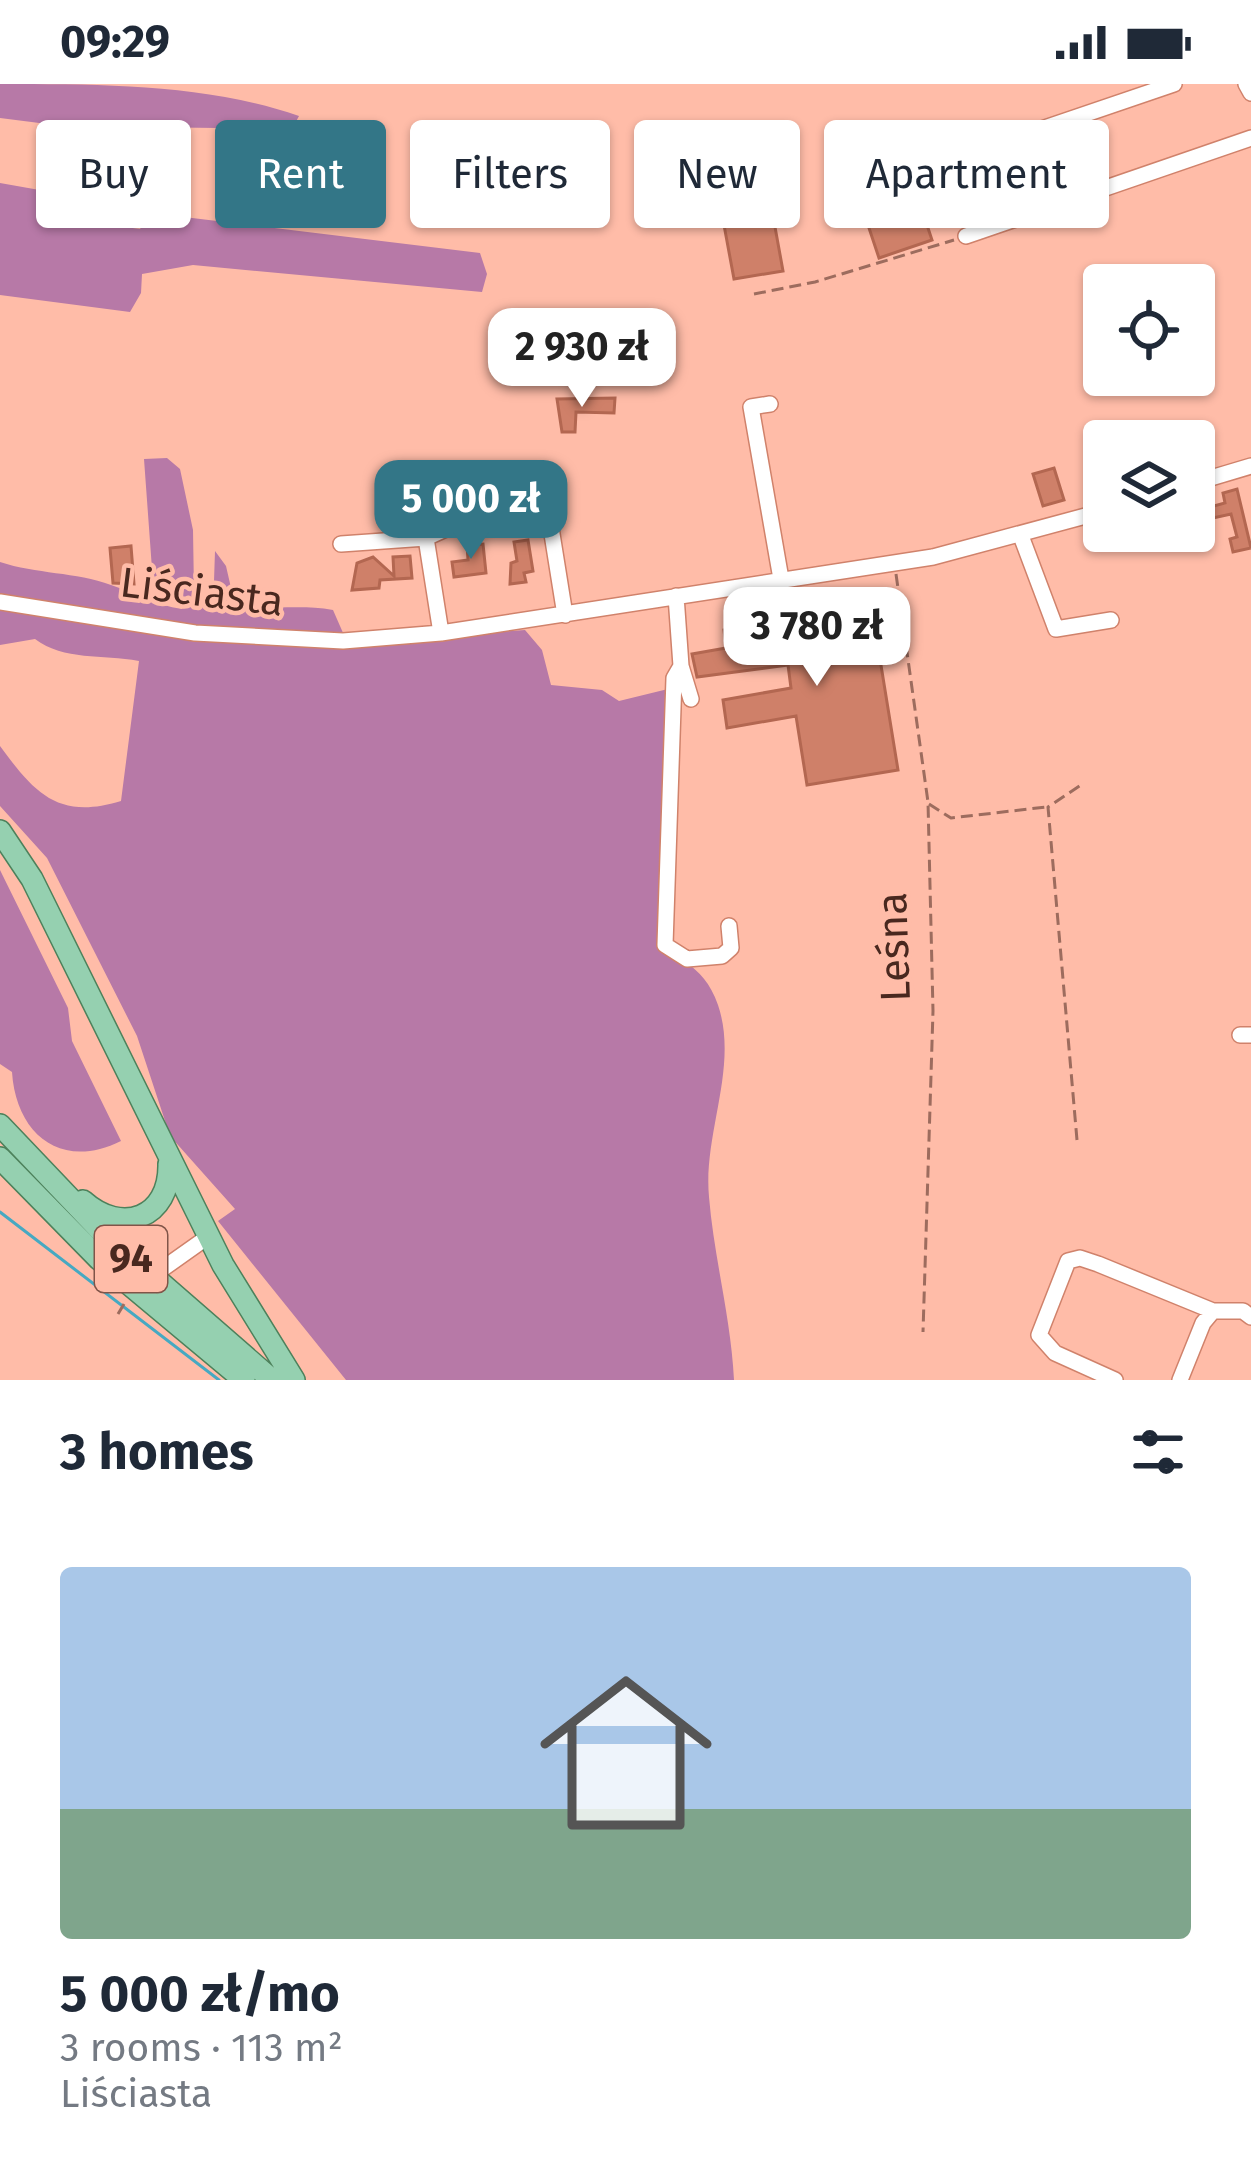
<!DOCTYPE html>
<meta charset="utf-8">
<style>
:root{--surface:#fff;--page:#f2f2f3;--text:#1f2937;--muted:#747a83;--line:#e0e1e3;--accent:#337687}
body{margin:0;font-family:"Fira Sans",sans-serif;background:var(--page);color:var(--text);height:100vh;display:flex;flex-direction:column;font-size:45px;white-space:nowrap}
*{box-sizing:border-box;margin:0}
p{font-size:39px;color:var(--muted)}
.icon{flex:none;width:66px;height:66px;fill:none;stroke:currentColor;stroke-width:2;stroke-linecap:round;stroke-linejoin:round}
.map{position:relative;height:1296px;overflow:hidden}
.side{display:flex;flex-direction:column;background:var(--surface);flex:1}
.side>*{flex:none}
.top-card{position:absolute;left:36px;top:36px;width:1179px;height:108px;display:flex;gap:24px}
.buttons{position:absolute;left:1083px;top:180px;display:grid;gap:24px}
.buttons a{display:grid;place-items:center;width:132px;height:132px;border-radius:12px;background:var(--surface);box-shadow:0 3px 9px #0004;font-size:60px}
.price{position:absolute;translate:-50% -102px;padding:0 27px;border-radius:24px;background:#fff;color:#222;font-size:39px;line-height:78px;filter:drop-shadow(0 3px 6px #0008)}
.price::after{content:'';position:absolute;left:50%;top:72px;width:36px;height:27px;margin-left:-18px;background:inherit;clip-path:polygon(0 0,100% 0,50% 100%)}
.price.active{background:var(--accent);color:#fff}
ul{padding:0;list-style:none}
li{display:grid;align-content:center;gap:24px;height:636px;padding:0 60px}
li+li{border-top:3px solid var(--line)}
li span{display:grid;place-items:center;height:372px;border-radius:12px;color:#555}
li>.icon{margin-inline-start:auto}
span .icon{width:216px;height:216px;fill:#fffc;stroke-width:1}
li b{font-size:51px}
h2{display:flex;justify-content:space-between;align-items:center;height:144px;padding:0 60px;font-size:51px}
.tag{padding:0 42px;border-radius:12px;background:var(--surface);box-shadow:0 3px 9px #0004;font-size:42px;line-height:108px}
.tag.active{background:var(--accent);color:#fff}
.status{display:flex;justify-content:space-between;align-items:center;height:84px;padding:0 60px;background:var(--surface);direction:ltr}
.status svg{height:33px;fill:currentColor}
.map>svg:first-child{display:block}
.forest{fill:#b779a7}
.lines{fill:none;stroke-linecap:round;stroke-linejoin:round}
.stream{stroke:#46a9c2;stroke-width:3}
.building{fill:#cf8069;stroke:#b36751;stroke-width:3}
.minor-casing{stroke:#d0826b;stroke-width:18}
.major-casing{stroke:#4d815b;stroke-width:24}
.path{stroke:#9d6c5e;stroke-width:3;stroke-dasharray:12 6;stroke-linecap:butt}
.minor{stroke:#fff;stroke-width:15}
.major{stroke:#95d0b0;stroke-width:21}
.labels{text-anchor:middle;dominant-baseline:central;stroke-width:9;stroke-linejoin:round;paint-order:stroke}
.shield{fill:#ffbca8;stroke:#805448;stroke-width:3}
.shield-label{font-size:39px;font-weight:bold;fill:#49281f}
.street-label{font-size:42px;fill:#49281f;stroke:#ffbca8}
</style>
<div class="status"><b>09:29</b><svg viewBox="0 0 49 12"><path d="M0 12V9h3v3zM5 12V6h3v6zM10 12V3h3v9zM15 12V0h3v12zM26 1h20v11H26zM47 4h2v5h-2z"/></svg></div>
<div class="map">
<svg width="1251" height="1296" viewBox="0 0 1251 1296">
<rect width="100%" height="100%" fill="#ffbca8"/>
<path class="forest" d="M0 0C101 0 206 0 299 32L292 45 63 42 0 34Z
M0 99 62 110 66 135 140 145 151 129 480 169 487 190 482 208 193 181 142 190 141 209 130 228 0 211Z
M167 374 180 385 193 446 194 508 205 516 214 497 215 467 226 482 234 517C265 529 296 519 333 526L347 558 525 546 542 566 551 601 602 606 619 617 668 605 658 845C670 878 703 876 718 921 739 983 703 1049 709 1113 714 1174 731 1234 734 1296H346L218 1137 235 1125 170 1052 137 952 47 774 0 722V662C35 710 59 736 121 717L139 577C102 570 64 577 35 555L0 561V478C36 490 76 488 111 501 136 509 155 521 182 525L184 503 156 501 152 485 144 375Z
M0 786 68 924 72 957 121 1057C61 1087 16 1050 12 988L0 980Z"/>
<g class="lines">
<path class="stream" d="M0 1128 219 1296"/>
</g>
<path class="building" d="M992 106 999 128 953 142 945 119Z
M921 123 932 156 879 174 868 141Z
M773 132 783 187 734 195 724 141Z
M615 314 614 329 576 328 575 348H562L557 315Z
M1054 384 1064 416 1043 422 1033 390Z
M1237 405 1251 464 1233 468 1230 455 1237 453 1231 430 1213 434 1210 423 1225 419 1223 409Z
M528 456 533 487 524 489 526 498 510 500 511 479 517 477 514 458Z
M483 460 486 489 454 493 452 478 468 476 467 461Z
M131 462 134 500 113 499 110 464Z
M410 472 412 494 380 496 379 504 352 506 357 479 373 473 394 492 393 473Z
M823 507 828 540 873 532 898 686 807 701 796 632 727 644 723 616 791 604 788 581 697 593 692 570 726 564 724 546 738 543 741 561 783 554 777 514Z"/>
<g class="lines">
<defs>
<path id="minor" d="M1246 0 1251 9
M983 88V65L1174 0
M966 152 1251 54
M770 320 751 323 781 495
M1194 399 1251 382
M548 425 565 531
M1021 452 1056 545 1111 536
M426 454 448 444 451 435
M341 460 426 454 441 549
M676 512 681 582 674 594 665 861 687 875 722 872 731 864 729 842
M0 518 195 549 343 557 441 549 933 473 1104 427
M681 582 691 615
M1240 951H1251
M151 1193 209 1152
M1115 1296 1055 1269 1039 1251 1068 1177 1080 1174 1098 1180 1213 1227
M1180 1296 1203 1239 1213 1227H1243L1251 1233"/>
<path id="major" d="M0 747 32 795 223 1181 294 1296
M0 1041 100 1146 272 1296
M0 1074 99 1175 244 1296
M83 1117C122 1152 170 1134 169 1080"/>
</defs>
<use href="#minor" class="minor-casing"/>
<use href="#major" class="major-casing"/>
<path class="path" d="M754 210 815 198 954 156
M896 490 928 718 933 927 923 1248
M929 720 951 734 1046 723
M1077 1056 1048 723 1084 699
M118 1230 124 1220"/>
<use href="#minor" class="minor"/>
<use href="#major" class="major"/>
</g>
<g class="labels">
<rect class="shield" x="95" y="1142" width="72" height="66" rx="9"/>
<g class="shield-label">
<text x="131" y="1175">94</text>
</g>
<g class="street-label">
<text transform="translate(202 508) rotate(7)">Liściasta</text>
<text transform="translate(894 863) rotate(-92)">Leśna</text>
</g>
</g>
</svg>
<div class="buttons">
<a><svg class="icon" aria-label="locate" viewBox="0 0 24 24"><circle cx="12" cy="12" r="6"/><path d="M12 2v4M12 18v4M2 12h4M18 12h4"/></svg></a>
<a><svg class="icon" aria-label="layers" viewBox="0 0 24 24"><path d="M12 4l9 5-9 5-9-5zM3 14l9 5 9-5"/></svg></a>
</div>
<b class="price" style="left:582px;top:326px">2 930 zł</b>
<b class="price active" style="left:471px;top:478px">5 000 zł</b>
<b class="price" style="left:817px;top:605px">3 780 zł</b>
<div class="top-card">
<a class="tag">Buy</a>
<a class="tag active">Rent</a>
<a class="tag">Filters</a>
<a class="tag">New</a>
<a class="tag">Apartment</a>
</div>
</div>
<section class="side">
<h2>3 homes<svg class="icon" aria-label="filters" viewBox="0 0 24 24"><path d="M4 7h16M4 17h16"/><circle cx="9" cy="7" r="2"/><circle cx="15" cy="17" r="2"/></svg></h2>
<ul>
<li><span style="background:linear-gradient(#a9c7e8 65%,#7fa58c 0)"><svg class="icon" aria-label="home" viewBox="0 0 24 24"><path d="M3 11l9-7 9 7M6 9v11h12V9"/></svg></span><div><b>5 000 zł/mo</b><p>3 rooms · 113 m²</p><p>Liściasta</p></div></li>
</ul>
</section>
